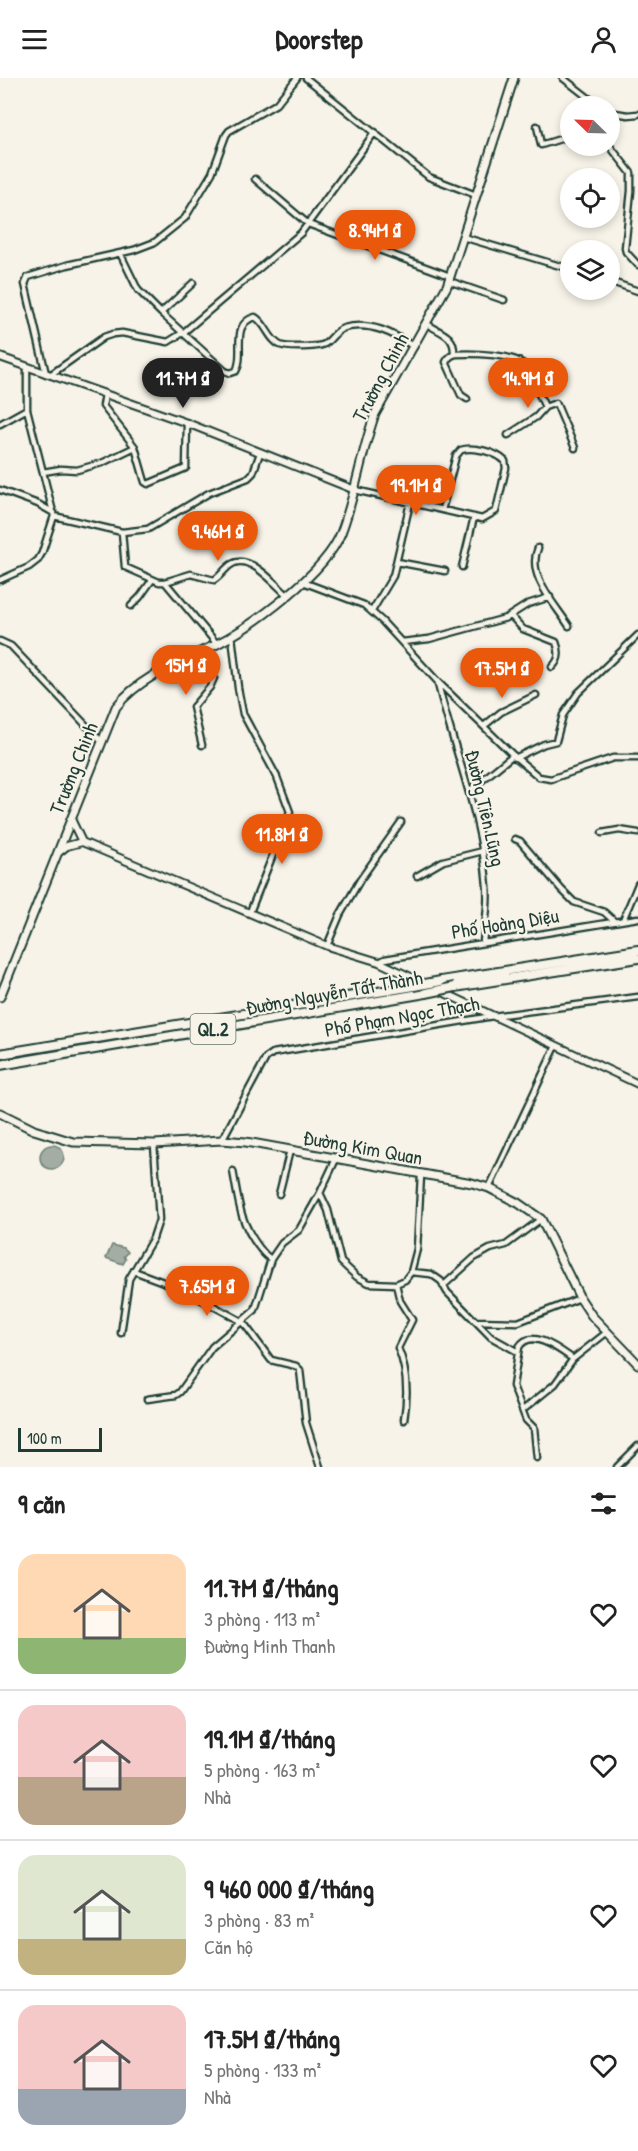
<!DOCTYPE html>
<html lang="vi">
<meta charset="utf-8">
<style>
:root{--surface:#fff;--page:#f6f6f6;--text:#222;--muted:#767676;--line:#e0e0e0;--accent:#ea580c}
body{margin:0;font-family:"Patrick Hand",sans-serif;background:var(--page);color:var(--text);height:100vh;display:flex;flex-direction:column;font-size:22px;white-space:nowrap}
*{box-sizing:border-box;margin:0}
p{font-size:20px;color:var(--muted)}
.icon{flex:none;width:33px;height:33px;fill:none;stroke:currentColor;stroke-width:2;stroke-linecap:round;stroke-linejoin:round}
.map{position:relative;height:1389px;overflow:hidden}
.drawer{display:flex;flex-direction:column;background:var(--surface);flex:1}
.drawer>*{flex:none}
.needle{width:39px;rotate:293deg}
.fabs{position:absolute;left:560px;top:18px;display:grid;gap:12px}
.fabs a{display:grid;place-items:center;width:60px;height:60px;border-radius:50%;background:var(--surface);box-shadow:0 3px 9px #0003;font-size:30px}
.scale{position:absolute;left:18px;bottom:15px;width:84px;box-sizing:border-box;padding-left:6px;border:3px solid #1f3d34;border-top:0;font-size:16px;line-height:21px;white-space:nowrap;color:#1f3d34;-webkit-text-stroke:4px #f7f3e8;paint-order:stroke}
.price{position:absolute;translate:-50% -51px;padding:0 14px;border-radius:21px;background:var(--accent);color:#fff;font-size:20px;line-height:39px;filter:drop-shadow(0 2px 3px #0008)}
.price::after{content:'';position:absolute;left:50%;top:36px;width:18px;height:14px;margin-left:-9px;background:inherit;clip-path:polygon(0 0,100% 0,50% 100%)}
.price.on{background:#222;color:#fff}
ul{padding:0;list-style:none}
li{display:flex;align-items:center;gap:18px;height:150px;padding:0 18px}
li+li{border-top:2px solid var(--line)}
li span{display:grid;place-items:center;flex:none;width:168px;height:120px;border-radius:18px;color:#555}
li>.icon{margin-inline-start:auto}
span .icon{width:72px;height:72px;fill:#fffc;stroke-width:1}
li b{font-size:26px}
h2{display:flex;justify-content:space-between;align-items:center;height:72px;padding:0 18px;font-size:26px}
header{display:flex;justify-content:space-between;align-items:center;height:78px;padding:0 18px;background:var(--surface);font-size:27px;font-weight:800}
.map>svg:first-child{display:block}
.water{fill:#a4ada3;stroke:#6f8077;stroke-width:1.5}
.lines{fill:none;stroke-linecap:round;stroke-linejoin:round}
.minor-casing{stroke:#1f3d34;stroke-width:9}
.tertiary-casing{stroke:#1f3d34;stroke-width:10}
.secondary-casing{stroke:#1f3d34;stroke-width:11}
.trunk-casing{stroke:#1f3d34;stroke-width:12}
.minor{stroke:#f7f3e8;stroke-width:4.5}
.tertiary{stroke:#f7f3e8;stroke-width:6}
.secondary{stroke:#f7f3e8;stroke-width:7}
.trunk{stroke:#f7f3e8;stroke-width:8}
.trunk-bridge-casing{stroke:#1f3d34;stroke-width:12;stroke-linecap:butt}
.trunk-bridge{stroke:#f7f3e8;stroke-width:8}
.labels{text-anchor:middle;dominant-baseline:central;stroke-width:4.5;stroke-linejoin:round;paint-order:stroke}
.shield{fill:#f7f3e8;stroke:#60746a;stroke-width:1.5}
.shield-label{font-size:18px;font-weight:bold;fill:#1f3d34}
.street-label{font-size:20px;fill:#1f3d34;stroke:#f7f3e8}
</style>
<header><svg class="icon" aria-label="menu" viewBox="0 0 24 24"><path d="M4 6h16M4 12h16M4 18h16"/></svg>Doorstep<svg class="icon" aria-label="person" viewBox="0 0 24 24"><circle cx="12" cy="8" r="4"/><path d="M4 21q1-7 8-7t8 7"/></svg></header>
<div class="map">
<svg width="638" height="1389" viewBox="0 0 638 1389">
<rect width="100%" height="100%" fill="#f7f3e8"/>
<filter id="ink" filterUnits="userSpaceOnUse"><feTurbulence type="fractalNoise" baseFrequency=".0167" numOctaves="2"/><feDisplacementMap in="SourceGraphic" scale="12" xChannelSelector="R" yChannelSelector="G"/><feConvolveMatrix kernelMatrix="1 2 1 2 8 2 1 2 1" color-interpolation-filters="sRGB"/></filter>
<g filter="url(#ink)">
<path class="water" d="M40 1079a12 12 0 1 1 24 0a12 12 0 1 1-24 0Z
M112 1167 124 1170 128 1174 126 1177 124 1178 126 1181 123 1186 106 1180Z"/>
<g class="lines">
<defs>
<path id="minor" d="M306 0 429 99 476 117
M563 0 599 28
M609 34 628 37 638 36
M537 48 541 67 570 58
M609 67 631 95V113L625 170 626 174 638 187
M255 101 308 146 450 198
M463 159 570 191
M120 175 138 212 161 235
M449 203 504 222
M609 203 638 213
M193 205 161 235 225 293 230 295 236 293C246 277 229 246 255 239 266 245 269 262 280 267 287 270 321 270 326 265 333 260 335 253 344 250 370 243 393 255 414 269
M427 246C441 255 455 257 454 276
M46 296 25 206 28 199 67 187 134 172 155 164 185 140 212 95 226 57 229 53 276 26 297 0
M50 297 104 259 113 256 122 255 168 264 184 254 301 155 375 54
M105 316 103 328 135 369 145 404 148 406 186 390 187 345
M467 321 461 317 446 284C448 280 451 277 456 276 473 275 515 276 526 288L545 329
M0 346 27 331
M508 357 536 339 545 329 556 325 575 370
M43 394 61 391 77 392 102 385 135 369
M0 412 38 426 54 435
M355 412 482 441 496 433 506 390 505 383C496 374 473 368 461 372L456 378 442 432
M54 438 122 454 148 451 209 415 248 400 253 395 260 375
M122 454 125 489 159 504H165L191 496 214 502C221 498 225 490 232 486 249 475 275 506 287 517
M538 470C526 497 555 526 569 548
M397 484 445 493
M462 489 474 439
M0 502 29 489 38 482 42 475 54 438 27 331V289
M165 504 217 566
M303 504 364 527 382 543 438 604 513 677 539 699 551 701 613 680H638
M131 528 140 519 152 502
M372 533 393 498 410 425
M511 538 523 551 556 564C560 574 560 582 552 589
M232 558 238 610 243 636 277 699 290 734 250 834
M0 563 11 568 101 663
M402 564 429 561 506 540 528 526 550 519
M438 606C454 673 482 739 487 808 489 827 485 845 483 864
M484 648 501 634 536 617
M202 667 193 629 210 609 214 600 209 570
M515 680 544 666 556 663 563 637 578 615 638 557
M469 713 513 677
M602 755 619 752 638 755
M515 761 520 763 561 811 574 824 604 834 614 843
M417 798 443 783 483 773
M623 842 638 806
M327 868 340 837 360 802 401 744
M379 884 385 881 638 840
M222 1062 266 980 273 975 493 938 638 919
M233 1093C239 1124 239 1142 258 1168 262 1173 265 1178 271 1181
M489 1110 556 968
M320 1115 328 1132 341 1184 357 1199 369 1205 396 1206 405 1202 411 1194 417 1171 421 1097
M279 1116 290 1072
M134 1193 182 1211 243 1244 271 1282 296 1288 300 1292 306 1345 320 1389
M411 1194 431 1196 441 1203 447 1214 491 1259 518 1274
M396 1206 400 1223 412 1242 398 1270C408 1293 408 1318 404 1342
M443 1208 474 1180 490 1171 506 1167 541 1141
M475 1243 518 1244 580 1220
M121 1255 129 1201 153 1160 159 1142 154 1066
M147 1321 176 1317 180 1314 212 1269 255 1232 271 1181 282 1165 299 1152 320 1115 336 1081
M523 1332 555 1306 573 1281 606 1255
M537 1380 534 1350 526 1342 513 1308 519 1269C531 1249 560 1272 573 1281
M617 1389 638 1368"/>
<path id="tertiary" d="M0 279 187 345 355 412
M71 741 82 764 327 868 379 884 638 1006
M58 775 67 768 82 764"/>
<path id="secondary" d="M0 919 116 629C140 598 183 583 217 566 254 547 326 494 341 455 356 416 361 375 375 336L447 208 514 0
M0 1035 34 1052 73 1064 154 1066 222 1062 246 1064 472 1105 489 1110 518 1125 541 1141 580 1220 592 1238 638 1286"/>
<path id="trunk" d="M441 903 638 872
M455 909 638 880
M0 976 414 908
M0 987 426 915"/>
</defs>
<use href="#minor" class="minor-casing"/>
<use href="#tertiary" class="tertiary-casing"/>
<use href="#secondary" class="secondary-casing"/>
<use href="#trunk" class="trunk-casing"/>
<use href="#minor" class="minor"/>
<use href="#tertiary" class="tertiary"/>
<use href="#secondary" class="secondary"/>
<use href="#trunk" class="trunk"/>
<defs>
<path id="trunk-bridge" d="M414 908 441 903
M426 915 455 909"/>
</defs>
<use href="#trunk-bridge" class="trunk-bridge-casing"/>
<use href="#trunk-bridge" class="trunk-bridge"/>
</g>
</g>
<g class="labels">
<rect class="shield" x="190.5" y="936" width="45" height="30" rx="4.5"/>
<g class="shield-label">
<text x="213" y="951">QL.2</text>
</g>
<g class="street-label">
<text transform="translate(380 299) rotate(-62)">Trường Chinh</text>
<text transform="translate(73 690) rotate(-68)">Trường Chinh</text>
<text transform="translate(486 730) rotate(77)">Đường Tiên Lũng</text>
<text transform="translate(505 845) rotate(-9)">Phố Hoàng Diệu</text>
<text transform="translate(334 914) rotate(-10)">Đường Nguyễn Tất Thành</text>
<text transform="translate(402 938) rotate(-10)">Phố Phạm Ngọc Thạch</text>
<text transform="translate(363 1069) rotate(10)">Đường Kim Quan</text>
</g>
</g>
</svg>
<div class="fabs">
<a><svg class="needle" viewBox="-14 -14 28 28"><path d="M0-13l5 13h-10z" fill="#e53935"/><path d="M0 13l5-13h-10z" fill="#767676"/></svg></a>
<a><svg class="icon" aria-label="locate" viewBox="0 0 24 24"><circle cx="12" cy="12" r="6"/><path d="M12 2v4M12 18v4M2 12h4M18 12h4"/></svg></a>
<a><svg class="icon" aria-label="layers" viewBox="0 0 24 24"><path d="M12 4l9 5-9 5-9-5zM3 14l9 5 9-5"/></svg></a>
</div>
<div class="scale">100 m</div>
<b class="price" style="left:375px;top:183px">8.94M ₫</b>
<b class="price on" style="left:183px;top:331px">11.7M ₫</b>
<b class="price" style="left:528px;top:331px">14.9M ₫</b>
<b class="price" style="left:416px;top:438px">19.1M ₫</b>
<b class="price" style="left:218px;top:484px">9.46M ₫</b>
<b class="price" style="left:186px;top:618px">15M ₫</b>
<b class="price" style="left:502px;top:621px">17.5M ₫</b>
<b class="price" style="left:282px;top:787px">11.8M ₫</b>
<b class="price" style="left:207px;top:1239px">7.65M ₫</b>
</div>
<section class="drawer">
<h2>9 căn<svg class="icon" aria-label="filters" viewBox="0 0 24 24"><path d="M4 7h16M4 17h16"/><circle cx="9" cy="7" r="2"/><circle cx="15" cy="17" r="2"/></svg></h2>
<ul>
<li><span style="background:linear-gradient(#ffd9b3 70%,#8fb573 0)"><svg class="icon" aria-label="home" viewBox="0 0 24 24"><path d="M3 11l9-7 9 7M6 9v11h12V9"/></svg></span><div><b>11.7M ₫/tháng</b><p>3 phòng · 113 m²</p><p>Đường Minh Thanh</p></div><svg class="icon" aria-label="heart" viewBox="0 0 24 24"><path d="M12 20l-8-8c-3-5 5-10 8-4 3-6 11-1 8 4z"/></svg></li>
<li><span style="background:linear-gradient(#f6c9c9 60%,#b9a48a 0)"><svg class="icon" aria-label="home" viewBox="0 0 24 24"><path d="M3 11l9-7 9 7M6 9v11h12V9"/></svg></span><div><b>19.1M ₫/tháng</b><p>5 phòng · 163 m²</p><p>Nhà</p></div><svg class="icon" aria-label="heart" viewBox="0 0 24 24"><path d="M12 20l-8-8c-3-5 5-10 8-4 3-6 11-1 8 4z"/></svg></li>
<li><span style="background:linear-gradient(#dfe7d0 70%,#c2b280 0)"><svg class="icon" aria-label="home" viewBox="0 0 24 24"><path d="M3 11l9-7 9 7M6 9v11h12V9"/></svg></span><div><b>9 460 000 ₫/tháng</b><p>3 phòng · 83 m²</p><p>Căn hộ</p></div><svg class="icon" aria-label="heart" viewBox="0 0 24 24"><path d="M12 20l-8-8c-3-5 5-10 8-4 3-6 11-1 8 4z"/></svg></li>
<li><span style="background:linear-gradient(#f6c9c9 70%,#9aa5b1 0)"><svg class="icon" aria-label="home" viewBox="0 0 24 24"><path d="M3 11l9-7 9 7M6 9v11h12V9"/></svg></span><div><b>17.5M ₫/tháng</b><p>5 phòng · 133 m²</p><p>Nhà</p></div><svg class="icon" aria-label="heart" viewBox="0 0 24 24"><path d="M12 20l-8-8c-3-5 5-10 8-4 3-6 11-1 8 4z"/></svg></li>
</ul>
</section>
